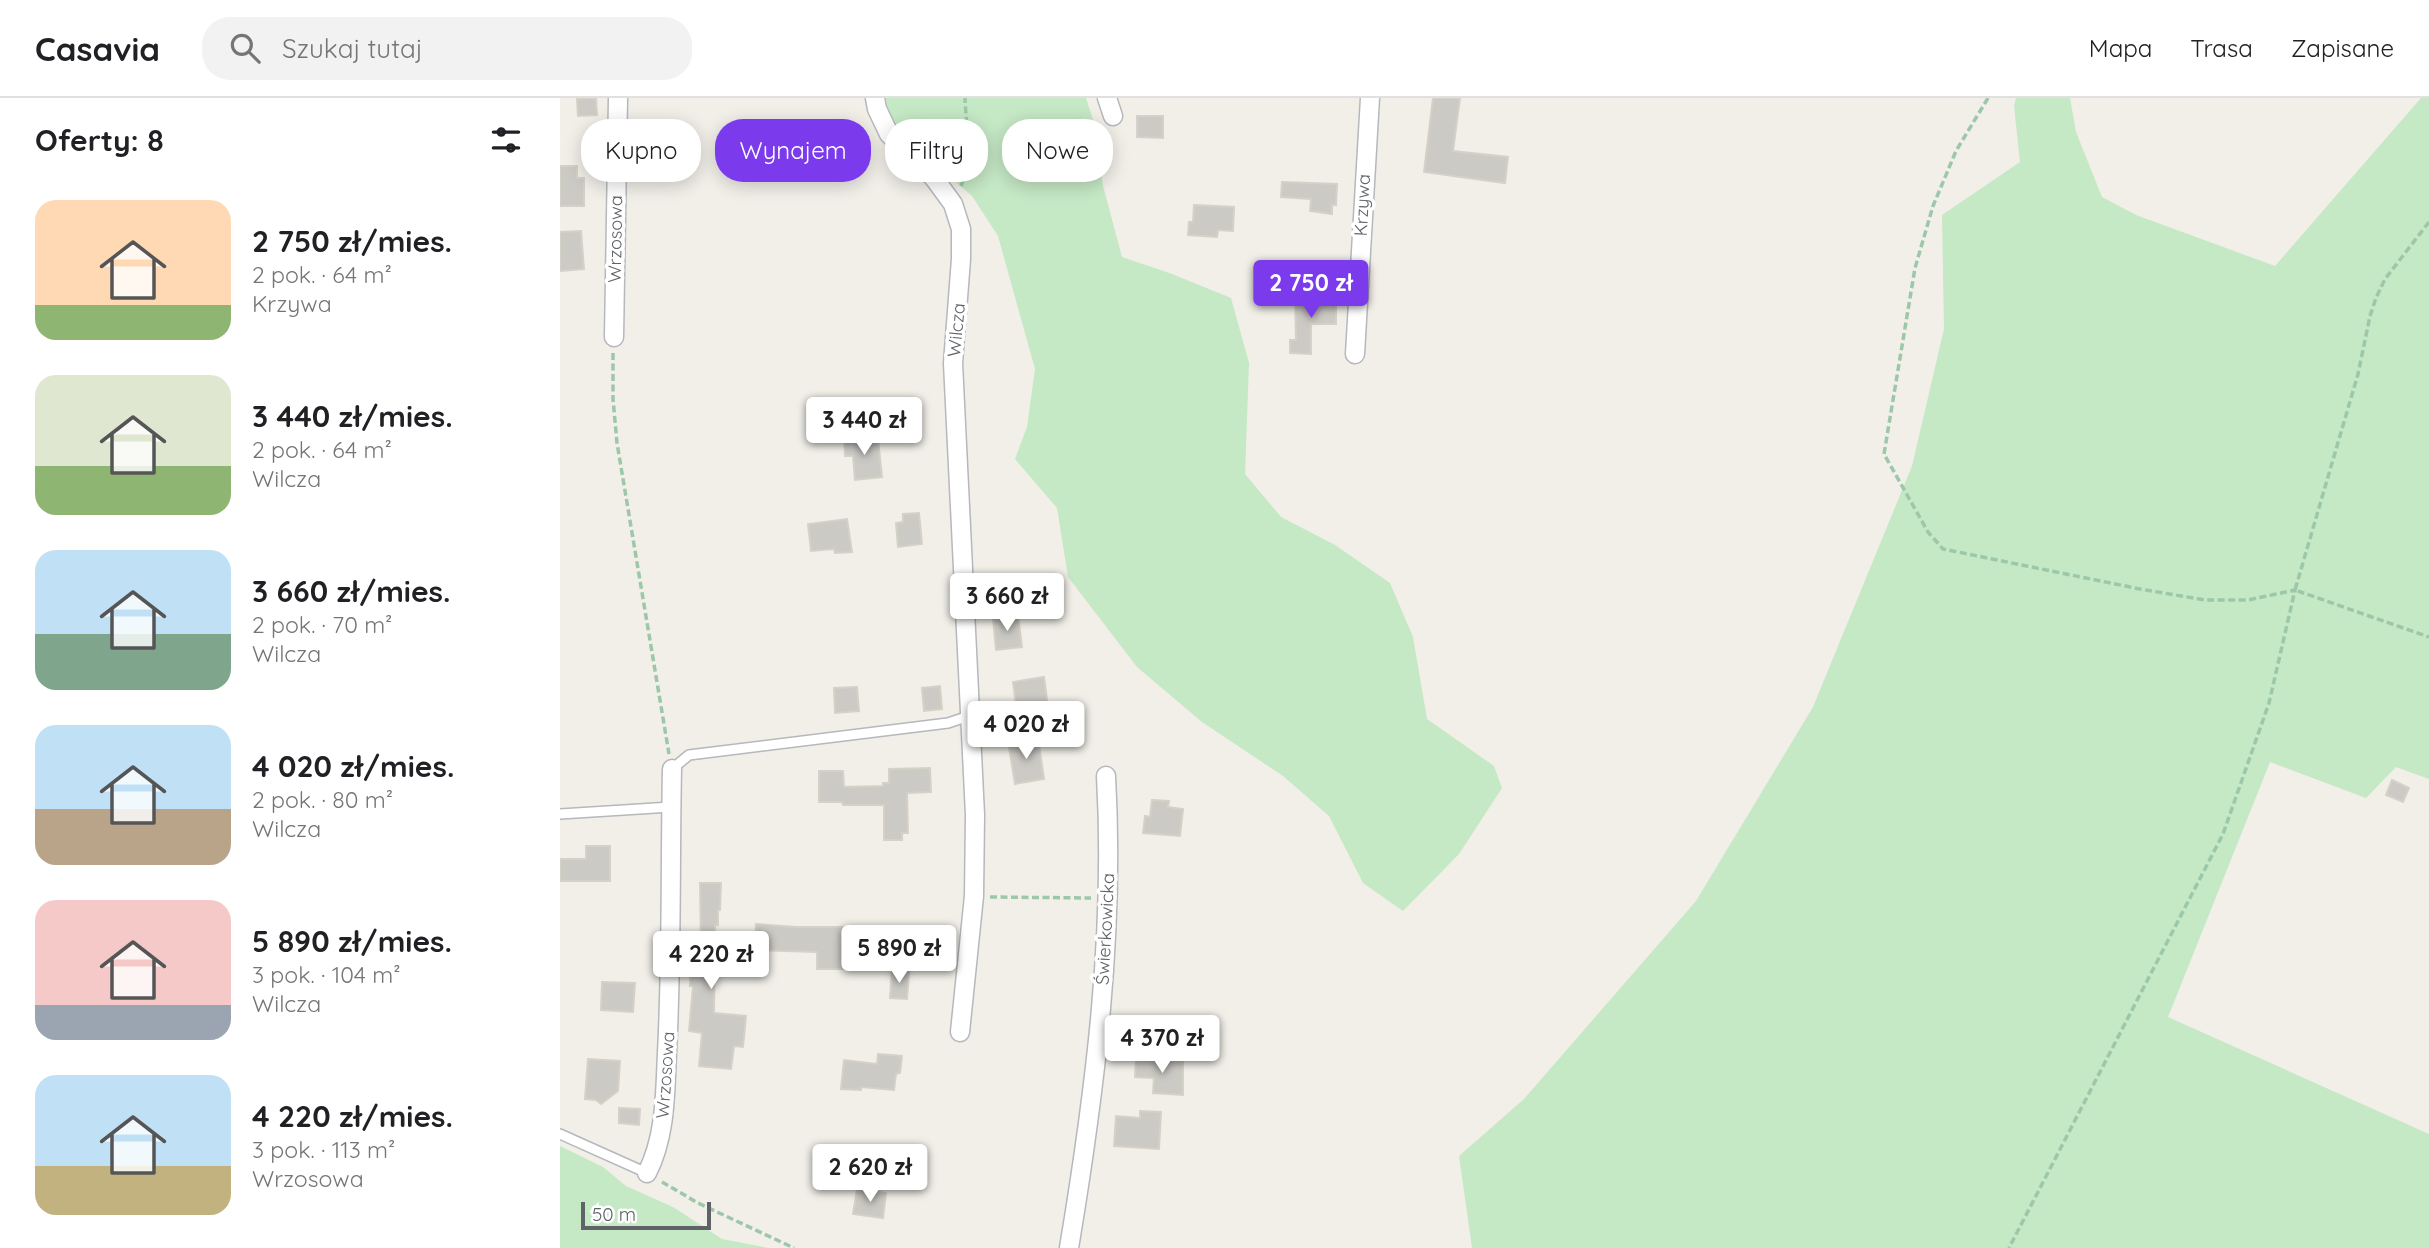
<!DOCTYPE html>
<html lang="pl">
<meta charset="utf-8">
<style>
:root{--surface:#fff;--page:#f2f2f2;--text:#202124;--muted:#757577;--line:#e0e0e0;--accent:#7c3aed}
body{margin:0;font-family:Quicksand,sans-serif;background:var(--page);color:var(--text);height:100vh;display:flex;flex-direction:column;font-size:26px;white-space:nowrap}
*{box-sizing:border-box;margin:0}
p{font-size:23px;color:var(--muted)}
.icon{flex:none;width:38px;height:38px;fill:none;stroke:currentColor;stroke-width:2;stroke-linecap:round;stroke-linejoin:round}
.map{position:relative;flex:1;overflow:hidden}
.details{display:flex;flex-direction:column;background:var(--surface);width:560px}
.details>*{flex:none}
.top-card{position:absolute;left:21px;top:21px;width:665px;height:63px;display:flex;gap:14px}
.scale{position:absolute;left:21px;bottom:18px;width:130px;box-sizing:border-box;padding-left:7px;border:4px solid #5f6368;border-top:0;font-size:19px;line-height:24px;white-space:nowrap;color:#5f6368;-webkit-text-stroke:5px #fff;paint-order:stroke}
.price{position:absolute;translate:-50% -60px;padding:0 16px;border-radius:7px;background:#fff;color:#222;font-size:23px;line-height:46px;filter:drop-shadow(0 2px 4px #0008)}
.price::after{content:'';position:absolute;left:50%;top:42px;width:21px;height:16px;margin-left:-10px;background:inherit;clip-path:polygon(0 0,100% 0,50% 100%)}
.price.active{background:var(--accent);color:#fff}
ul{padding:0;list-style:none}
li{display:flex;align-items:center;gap:21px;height:175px;padding:0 35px}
li span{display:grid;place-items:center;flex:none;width:196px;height:140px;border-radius:21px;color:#555}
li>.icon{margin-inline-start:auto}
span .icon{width:84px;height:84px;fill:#fffc;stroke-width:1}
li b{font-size:30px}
h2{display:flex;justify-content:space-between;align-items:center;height:84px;padding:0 35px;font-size:30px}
.chip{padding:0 24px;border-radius:28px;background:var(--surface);box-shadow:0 4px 18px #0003;font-size:24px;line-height:63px}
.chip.active{background:var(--accent);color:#fff}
header{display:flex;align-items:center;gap:42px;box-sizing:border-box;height:98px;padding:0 35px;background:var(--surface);border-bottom:2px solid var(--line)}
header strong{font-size:33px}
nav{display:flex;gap:38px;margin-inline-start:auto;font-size:24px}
.search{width:490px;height:63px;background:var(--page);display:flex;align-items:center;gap:18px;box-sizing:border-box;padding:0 24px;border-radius:28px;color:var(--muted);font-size:26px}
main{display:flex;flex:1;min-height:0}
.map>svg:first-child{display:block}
.green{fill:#c5e8c5}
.building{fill:#cccac5;stroke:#d6d1c6;stroke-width:2}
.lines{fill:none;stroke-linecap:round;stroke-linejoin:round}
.lane-casing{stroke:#b5b8bc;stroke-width:12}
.street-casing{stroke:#b5b8bc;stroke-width:21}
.path{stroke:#9cc7a9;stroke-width:3.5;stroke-dasharray:7 3.5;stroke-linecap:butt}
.lane{stroke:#fff;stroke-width:9}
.street{stroke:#fff;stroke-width:18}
.labels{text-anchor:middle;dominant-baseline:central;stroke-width:7;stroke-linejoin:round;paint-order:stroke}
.street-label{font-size:18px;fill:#5f6368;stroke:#fff}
</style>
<header>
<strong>Casavia</strong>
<div class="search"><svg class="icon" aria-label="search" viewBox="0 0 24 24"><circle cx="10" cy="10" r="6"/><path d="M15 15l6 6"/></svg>Szukaj tutaj</div>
<nav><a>Mapa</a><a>Trasa</a><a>Zapisane</a></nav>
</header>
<main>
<section class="details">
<h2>Oferty: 8<svg class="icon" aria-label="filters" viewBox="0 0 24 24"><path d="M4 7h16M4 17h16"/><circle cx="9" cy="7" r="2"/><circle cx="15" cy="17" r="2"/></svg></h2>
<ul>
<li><span style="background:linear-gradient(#ffd9b3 75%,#8fb573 0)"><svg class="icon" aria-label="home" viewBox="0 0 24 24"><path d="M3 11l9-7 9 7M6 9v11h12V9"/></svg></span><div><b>2 750 zł/mies.</b><p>2 pok. · 64 m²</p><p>Krzywa</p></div></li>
<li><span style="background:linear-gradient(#dfe7d0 65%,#8fb573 0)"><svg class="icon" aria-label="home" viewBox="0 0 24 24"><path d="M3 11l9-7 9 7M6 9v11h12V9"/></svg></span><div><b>3 440 zł/mies.</b><p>2 pok. · 64 m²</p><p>Wilcza</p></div></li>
<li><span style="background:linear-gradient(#bfe0f5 60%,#7fa58c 0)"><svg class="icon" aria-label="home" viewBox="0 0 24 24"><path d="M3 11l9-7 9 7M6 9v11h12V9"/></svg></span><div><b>3 660 zł/mies.</b><p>2 pok. · 70 m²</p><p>Wilcza</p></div></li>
<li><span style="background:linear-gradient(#bfe0f5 60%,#b9a48a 0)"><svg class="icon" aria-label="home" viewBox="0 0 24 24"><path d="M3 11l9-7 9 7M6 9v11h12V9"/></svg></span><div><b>4 020 zł/mies.</b><p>2 pok. · 80 m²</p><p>Wilcza</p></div></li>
<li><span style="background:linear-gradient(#f6c9c9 75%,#9aa5b1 0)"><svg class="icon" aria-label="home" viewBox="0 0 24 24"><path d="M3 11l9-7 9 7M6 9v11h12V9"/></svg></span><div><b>5 890 zł/mies.</b><p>3 pok. · 104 m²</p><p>Wilcza</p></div></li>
<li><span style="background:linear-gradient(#bfe0f5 65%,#c2b280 0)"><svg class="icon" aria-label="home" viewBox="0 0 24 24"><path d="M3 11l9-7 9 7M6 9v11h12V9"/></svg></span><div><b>4 220 zł/mies.</b><p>3 pok. · 113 m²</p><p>Wrzosowa</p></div></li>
</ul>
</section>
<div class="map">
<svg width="1869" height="1150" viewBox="0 0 1869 1150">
<rect width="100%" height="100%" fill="#f1efe8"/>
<path class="green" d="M326 0H526L534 25 543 88 562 159 612 176 671 200 689 265 685 376 721 419 775 447 830 485 853 539 867 621 934 668 942 690 899 756 843 813 803 785 769 718 723 678 642 624 577 569 508 479 497 410 455 361 467 329 475 271 438 138 412 98 340 36 328 14Z
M1456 0H1510L1516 34 1542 99 1576 117 1715 168 1861 0H1869V681L1836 669 1806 700 1710 664 1608 919 1869 1036V1150H912L899 1058 964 1001 1136 803 1253 609 1352 368 1384 231 1382 117 1460 64 1454 8Z
M0 1048 43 1069 66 1088 113 1109 162 1141 209 1150H0Z"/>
<path class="building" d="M36 0 37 17 18 18 17 1Z
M873 0H900L893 53 948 59 945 85 864 74Z
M577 18H603V40L577 39Z
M0 68H17V80H24V108H0Z
M722 84 777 86 776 107H772V116L750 113 751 101 721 99Z
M634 107 674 109 673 133 658 132 657 139 628 137 629 124H633Z
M21 133 24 171 0 173V134Z
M735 196H748V200H776V226H751V256L730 255V242H736Z
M301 337 302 343 318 341 322 379 295 382 293 358H285L284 339Z
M359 415 362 446 338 449 336 425 343 424V416Z
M287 421 292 454 275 455 274 451 251 453 248 426Z
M458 517 462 549 436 552 433 520Z
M484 579 488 609 457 614 453 584Z
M380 588 382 611 364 613 362 590Z
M297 589 299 613 275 615 274 590Z
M471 640 472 648 479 647 484 681 455 686 449 649 453 648 452 643Z
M370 670 371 694 347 695 348 735H342V742H324V707H283L282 704H259V673H283L284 689 323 688V685H329V671Z
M1832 682 1849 690 1843 704 1826 697Z
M592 702 609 703 608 709 623 711 620 738 583 735 585 718 590 719Z
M26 748H50V783H0V761H26Z
M140 785H161L160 812H158V827H155L154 915 186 918 183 949 174 948 171 971 139 968 142 935 129 933 133 888H130L131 848H141Z
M196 826 236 829H284V871H257V854L195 852Z
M332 872 349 874 347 901 330 900Z
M42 884 75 885 73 914 41 912Z
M318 956 342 958 340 975 336 976 334 992 301 989V992L281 991 284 962 317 966Z
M28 961 60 963 58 993 41 1006 36 1002 25 1001Z
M576 961 623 963V997L593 995 594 980 575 979Z
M59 1010 80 1011 79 1027 59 1025Z
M580 1013 601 1014 599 1051 554 1048 556 1018 580 1020Z
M297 1091 326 1095 323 1120 293 1116Z"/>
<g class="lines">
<defs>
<path id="lane" d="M112 671 129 657 388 625 409 618
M0 716 111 709
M0 1036 87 1075"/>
<path id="street" d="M315 0 317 11 329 36 374 80 393 106 401 131V161L393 265 415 717 414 798 400 934
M547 0 553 18
M54 239 58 0
M795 256 810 0
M87 1075C106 1038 105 995 107 955 112 860 110 766 112 671
M509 1150C535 994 555 836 546 678"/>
</defs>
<use href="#lane" class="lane-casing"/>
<use href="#street" class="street-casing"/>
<path class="path" d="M1428 0 1396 53 1373 108 1355 170 1324 356 1368 434 1383 451 1580 491 1645 502H1688L1735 492 1709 605 1663 736 1449 1150
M401 88C413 61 406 29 405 0
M1869 124 1825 181 1816 200 1810 218 1798 276 1735 492 1869 539
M53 255V301L57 345 109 656
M430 799 531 800
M102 1084 138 1105 234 1150"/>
<use href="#lane" class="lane"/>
<use href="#street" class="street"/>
</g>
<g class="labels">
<g class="street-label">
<text transform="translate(802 107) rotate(-87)">Krzywa</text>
<text transform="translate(55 141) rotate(-89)">Wrzosowa</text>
<text transform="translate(396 232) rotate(-85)">Wilcza</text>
<text transform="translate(545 831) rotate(-87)">Świerkowicka</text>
<text transform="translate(105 977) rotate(-86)">Wrzosowa</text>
</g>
</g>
</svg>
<div class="scale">50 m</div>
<b class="price active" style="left:751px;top:222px">2 750 zł</b>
<b class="price" style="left:304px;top:359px">3 440 zł</b>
<b class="price" style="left:447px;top:535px">3 660 zł</b>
<b class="price" style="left:466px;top:663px">4 020 zł</b>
<b class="price" style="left:339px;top:887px">5 890 zł</b>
<b class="price" style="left:151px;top:893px">4 220 zł</b>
<b class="price" style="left:602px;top:977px">4 370 zł</b>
<b class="price" style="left:310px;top:1106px">2 620 zł</b>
<div class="top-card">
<a class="chip">Kupno</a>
<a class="chip active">Wynajem</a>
<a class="chip">Filtry</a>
<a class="chip">Nowe</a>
</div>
</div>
</main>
